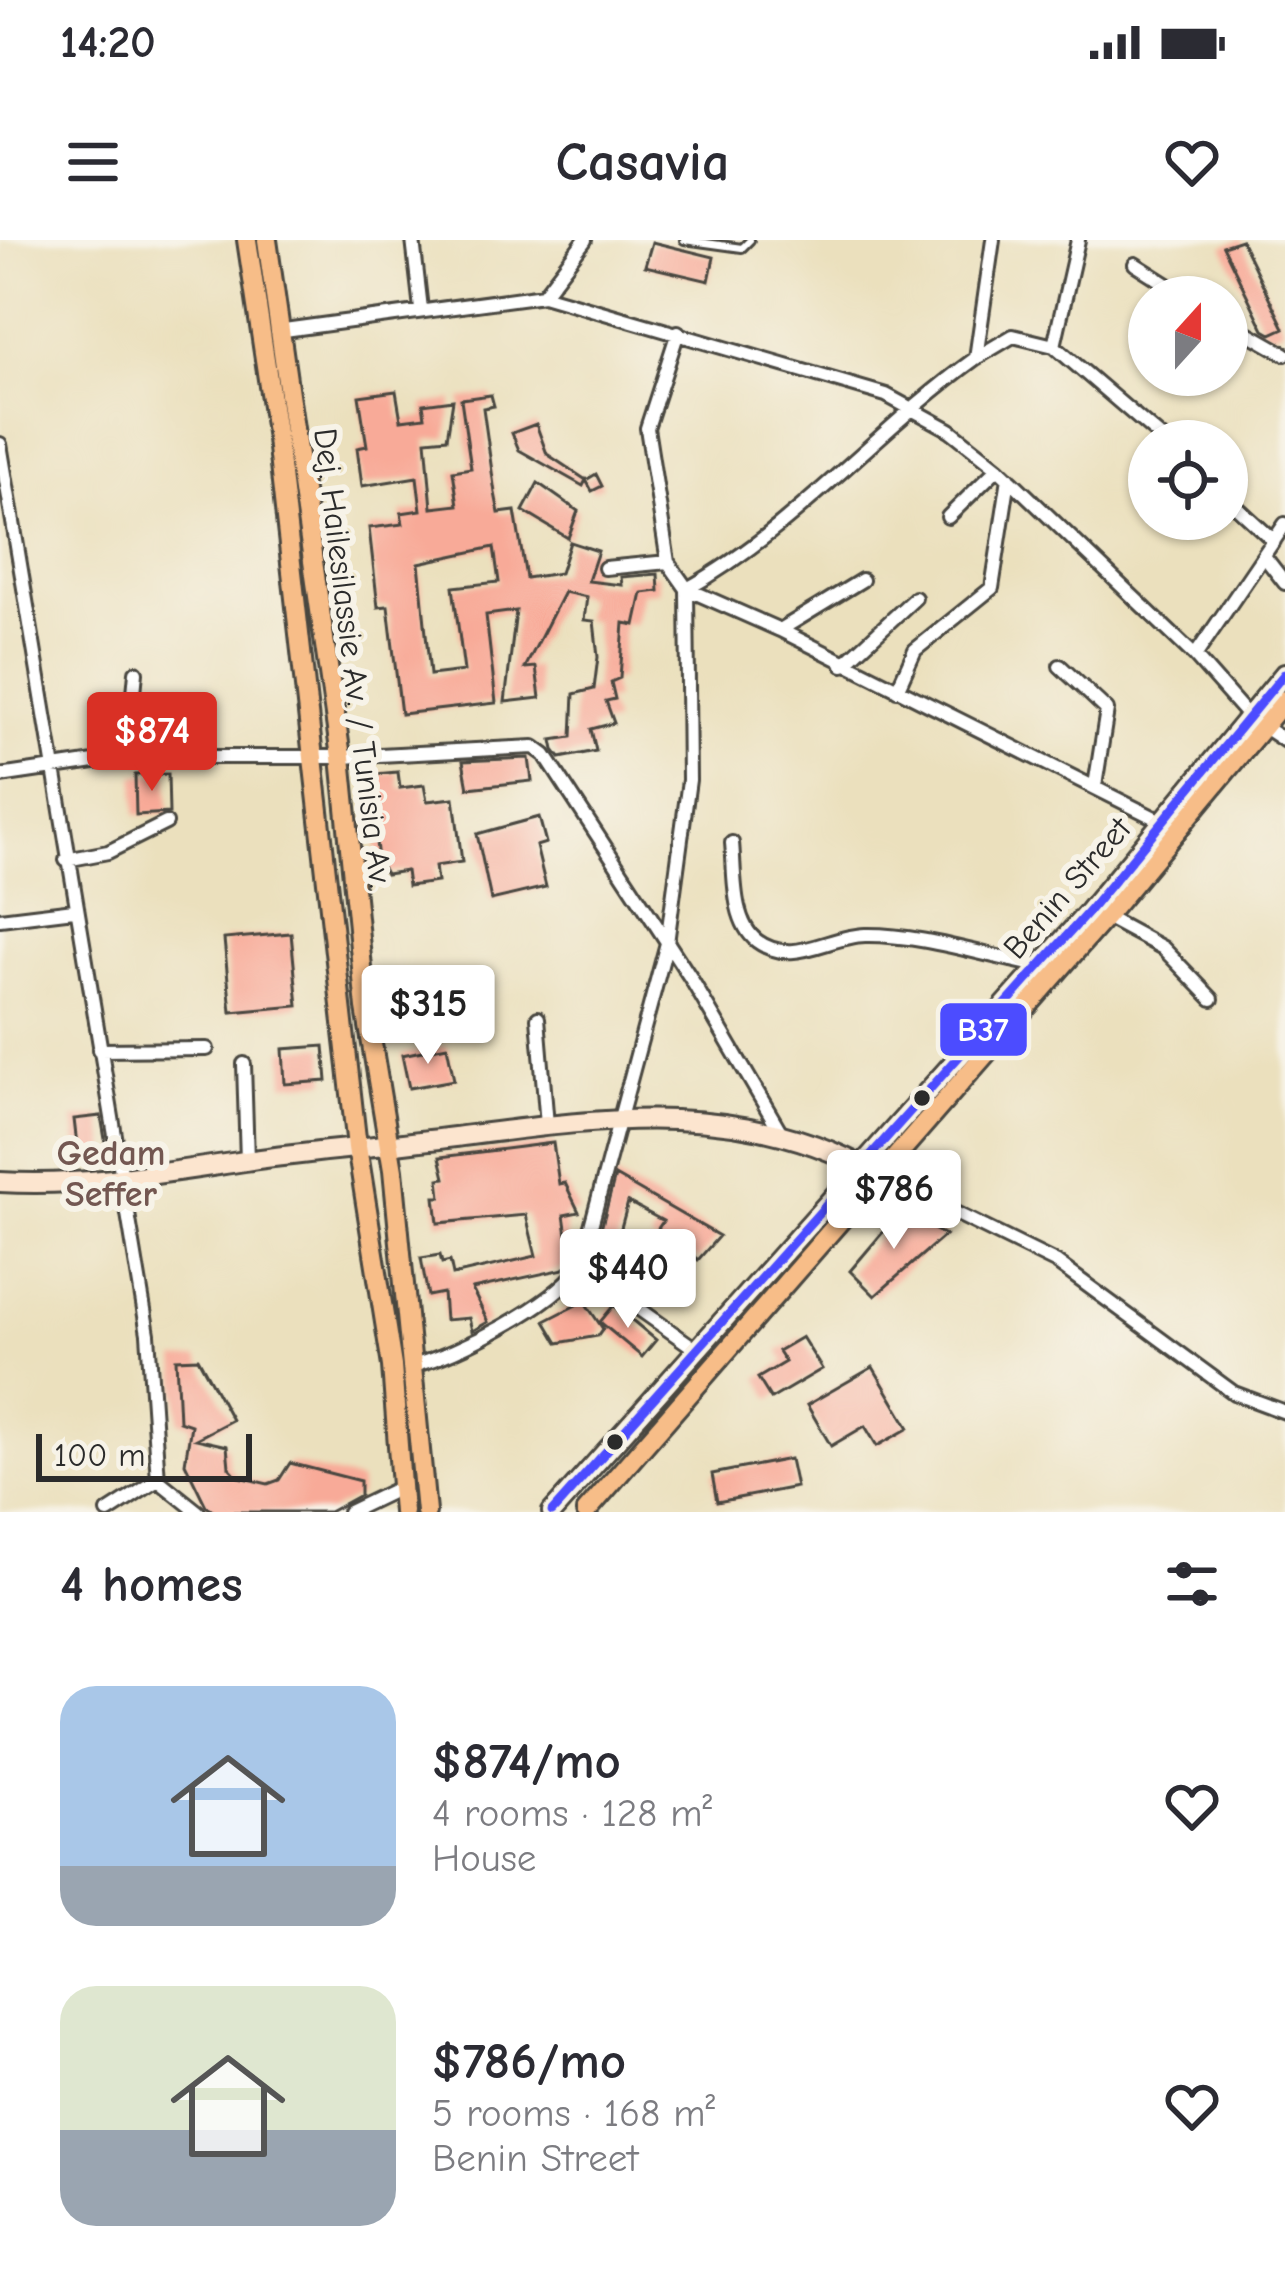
<!DOCTYPE html>
<meta charset="utf-8">
<style>
:root{--surface:#fff;--page:#f7f7f7;--text:#2b2b33;--muted:#7c7c81;--accent:#d93025}
body{margin:0;font-family:"Comic Neue",sans-serif;background:var(--page);color:var(--text);height:100vh;display:flex;flex-direction:column;font-size:45px;white-space:nowrap}
*{box-sizing:border-box;margin:0}
p{font-size:39px;color:var(--muted)}
.icon{flex:none;width:66px;height:66px;fill:none;stroke:currentColor;stroke-width:2;stroke-linecap:round;stroke-linejoin:round}
.map{position:relative;height:1272px;overflow:hidden}
.sheet{display:flex;flex-direction:column;background:var(--surface);flex:1}
.sheet>*{flex:none}
.needle{width:78px;rotate:21deg}
.buttons{position:absolute;left:1128px;top:36px;display:grid;gap:24px}
.buttons a{display:grid;place-items:center;width:120px;height:120px;border-radius:50%;background:var(--surface);box-shadow:0 3px 9px #0004;font-size:60px}
.scale{position:absolute;left:36px;bottom:30px;width:216px;box-sizing:border-box;padding-left:12px;border:6px solid #2b2b2b;border-top:0;font-size:33px;line-height:42px;white-space:nowrap;color:#2b2b2b;-webkit-text-stroke:9px #f7f3e8;paint-order:stroke}
.price{position:absolute;translate:-50% -102px;padding:0 27px;border-radius:12px;background:#fff;color:#222;font-size:39px;line-height:78px;filter:drop-shadow(0 3px 6px #0008)}
.price::after{content:'';position:absolute;left:50%;top:72px;width:36px;height:27px;margin-left:-18px;background:inherit;clip-path:polygon(0 0,100% 0,50% 100%)}
.price.selected{background:var(--accent);color:#fff}
ul{padding:0;list-style:none}
li{display:flex;align-items:center;gap:36px;height:300px;padding:0 60px}
li span{display:grid;place-items:center;flex:none;width:336px;height:240px;border-radius:36px;color:#555}
li>.icon{margin-inline-start:auto}
span .icon{width:144px;height:144px;fill:#fffc;stroke-width:1}
li b{font-size:51px}
h2{display:flex;justify-content:space-between;align-items:center;height:144px;padding:0 60px;font-size:51px}
.status{display:flex;justify-content:space-between;align-items:center;height:84px;padding:0 60px;background:var(--surface);direction:ltr}
.status svg{height:33px;fill:currentColor}
header{display:flex;justify-content:space-between;align-items:center;height:156px;padding:0 60px;background:var(--surface);font-size:54px;font-weight:700}
.map>svg:first-child{display:block}
.building{fill:#f8aa98;fill-rule:evenodd}
.lines{fill:none;stroke-linecap:round;stroke-linejoin:round}
.lane-casing{stroke:#484641;stroke-width:12}
.street-casing{stroke:#484641;stroke-width:18}
.secondary-casing{stroke:#484641;stroke-width:24}
.primary-casing{stroke:#484641;stroke-width:24}
.lane{stroke:#fff;stroke-width:6}
.street{stroke:#fff;stroke-width:12}
.secondary{stroke:#fce5cf;stroke-width:18}
.primary{stroke:#f7bd88;stroke-width:18}
.bus-1-casing{stroke:#f7f3e8;stroke-width:18}
.bus-1{stroke:#4c4cff;stroke-width:9}
.bus-dot{fill:#2b2b2b;stroke:#f7f3e8;stroke-width:4.5}
.labels{text-anchor:middle;dominant-baseline:central;stroke-width:12;stroke-linejoin:round;paint-order:stroke}
.street-label{font-size:33px;fill:#2b2b2b;stroke:#f7f3e8}
.neighbourhood-label{font-size:36px;font-weight:bold;fill:#735751;stroke:#f7f3e8}
.line-badge{stroke:#f7f3e8;stroke-width:4.5}
.badge-label{font-size:33px;text-anchor:middle;font-weight:bold;fill:#fff}
</style>
<div class="status"><b>14:20</b><svg viewBox="0 0 49 12"><path d="M0 12V9h3v3zM5 12V6h3v6zM10 12V3h3v9zM15 12V0h3v12zM26 1h20v11H26zM47 4h2v5h-2z"/></svg></div>
<header><svg class="icon" aria-label="menu" viewBox="0 0 24 24"><path d="M4 6h16M4 12h16M4 18h16"/></svg>Casavia<svg class="icon" aria-label="heart" viewBox="0 0 24 24"><path d="M12 20l-8-8c-3-5 5-10 8-4 3-6 11-1 8 4z"/></svg></header>
<div class="map">
<svg width="1285" height="1272" viewBox="0 0 1285 1272">
<rect width="100%" height="100%" fill="#f7f3e8"/>
<filter id="ink" filterUnits="userSpaceOnUse"><feTurbulence type="fractalNoise" baseFrequency=".00833" numOctaves="2"/><feDisplacementMap in="SourceGraphic" scale="24" xChannelSelector="R" yChannelSelector="G"/><feConvolveMatrix kernelMatrix="1 2 1 2 8 2 1 2 1" color-interpolation-filters="sRGB"/></filter>
<filter id="wash" filterUnits="userSpaceOnUse"><feTurbulence type="fractalNoise" baseFrequency=".004" numOctaves="4" result="noise"/><feDisplacementMap in="SourceGraphic" scale="48" xChannelSelector="R" yChannelSelector="G"/><feGaussianBlur stdDeviation="2.7" result="paint"/><feColorMatrix in="noise" values="0 0 0 0 0 0 0 0 0 0 0 0 0 0 0 0 0 1.4 0 .05"/><feComposite in="paint" operator="in"/></filter>
<g filter="url(#wash)">
<rect width="100%" height="100%" fill="#ebe0bd"/>
<g id="blocks">
<path class="building" d="M1241 0 1284 88 1271 94 1264 90 1223 6Z
M652 2 714 17 709 41 645 26Z
M396 151 401 180 425 177 423 164 453 160 447 198 426 200 432 268 458 265 453 231 471 228 461 159 491 155 494 166 483 168 495 253 499 273 515 271 526 338 560 333 570 302 598 311 588 341 622 345 621 337 658 334 659 351 642 353 635 385 624 383 620 438 611 442 615 459 606 461 614 483 591 489 596 511 560 518 554 510 552 500 572 497 574 454 594 449 598 417 594 381 584 380 587 357 564 352 525 428 536 427 540 458 505 462 516 371 486 375 496 463 401 474 388 366 378 367 369 288 403 284 401 273 421 270 417 237 362 246 357 208 367 206 359 156ZM494 307 499 342 453 347 464 431 430 435 419 323Z
M536 184 547 214 586 240 596 234 602 246 592 251 586 240 583 246 519 210 512 193Z
M538 243 578 271 568 298 523 271Z
M529 518 532 541 468 548 463 521Z
M398 532 400 548 424 545 427 561 454 558 462 622 435 626 437 642 408 646 406 631 386 634 378 619 369 544 376 534Z
M168 534 169 573 136 575 135 535Z
M539 577 546 603 536 606 546 647 491 660 477 594Z
M291 693 298 766 231 772 224 699Z
M324 806 327 841 285 844 283 809Z
M447 806 454 840 409 848 402 815Z
M101 876 107 911 99 921 79 923 74 879Z
M553 903 559 944 565 943 579 972 564 975 571 1022 564 1029 472 1049 488 1082 472 1091 469 1078 445 1080 443 1053 428 1056 421 1018 440 1015 442 1023 450 1021 453 1035 536 1016 526 975 438 983 435 957H441L439 939 445 938 440 917Z
M615 936 719 996 698 1020 690 1013 655 1060 633 1042 660 1006 651 999 663 981 628 962 609 1032 592 1023Z
M900 972 945 995 875 1056 850 1031Z
M584 1061 603 1089 598 1096 558 1103 545 1081Z
M614 1065 656 1100 642 1117 600 1082Z
M802 1097 822 1129 771 1159 758 1138 785 1122 778 1111Z
M198 1118 232 1180 196 1199 227 1206 229 1227 238 1237 268 1244 279 1240 290 1223 360 1241V1255L329 1272H214L206 1266 185 1223 191 1185 179 1181 176 1119Z
M873 1127 909 1188 877 1206 865 1186 831 1206 807 1165Z
M790 1219 796 1247 717 1262 712 1234Z"/>
</g>
</g>
<g filter="url(#ink)">
<use href="#blocks" fill-opacity="0" stroke="#484641" stroke-width="3"/>
<g class="lines">
<defs>
<path id="lane" d="M684 0 742 8 750 0"/>
<path id="street" d="M413 0 421 69
M1135 24 1187 57
M543 55 585 0
M1227 81 1285 114
M277 91 543 55 886 155 950 190 998 228 1195 416 1249 477 1285 501
M678 92 647 188 668 322 687 349 780 390 1163 582
M1054 106 1078 0
M976 118 1013 96 1054 106 1165 201
M0 204 148 1094 158 1240 198 1272
M1227 258 1274 301
M948 277 998 228
M1264 316 1285 343
M605 328 668 322
M687 349 689 540 667 703 580 1027 697 1110
M687 349C796 288 876 190 976 118L993 0
M780 390 862 340
M1195 416 1285 284
M843 425 915 358
M1060 426 1107 470 1095 546
M897 450 915 410 992 348 1009 238
M128 517 136 432
M0 536 128 517H341L534 507 545 515 690 737 780 891
M732 603C735 632 731 681 757 701 792 727 828 696 865 695 921 694 985 716 1040 726
M66 620 108 612 166 583
M1102 675 1163 708 1212 759
M0 679 74 670
M538 778 547 885
M99 810 207 809
M244 824 247 921
M878 935 1057 1023 1234 1153 1285 1172
M412 1126C458 1114 552 1066 580 1027
M108 1272 158 1240
M349 1272 401 1247"/>
<path id="secondary" d="M0 942C84 947 163 933 245 921 315 911 385 906 455 897 596 879 744 857 874 933"/>
<path id="primary" d="M247 0 277 199 357 907 392 1126 403 1272
M267 0 341 517 366 768 393 930 426 1272
M552 1272 1089 671 1285 433
M586 1272 1106 676 1285 460"/>
</defs>
<use href="#lane" class="lane-casing"/>
<use href="#street" class="street-casing"/>
<use href="#secondary" class="secondary-casing"/>
<use href="#primary" class="primary-casing"/>
<use href="#lane" class="lane"/>
<use href="#street" class="street"/>
<use href="#secondary" class="secondary"/>
<use href="#primary" class="primary"/>
<defs>
<path id="bus-1" d="M552 1272 1089 671 1285 433"/>
</defs>
<use href="#bus-1" class="bus-1-casing"/>
<use href="#bus-1" class="bus-1"/>
</g>
</g>
<g class="bus-dot">
<circle cx="922" cy="858" r="10"/>
<circle cx="615" cy="1202" r="10"/>
</g>
<g class="labels">
<g class="street-label">
<text transform="translate(353 418) rotate(83)">Dej. Hailesilassie Av. / Tunisia Av.</text>
<text transform="translate(1067 648) rotate(-49)">Benin Street</text>
</g>
<g class="neighbourhood-label">
<text x="111" y="913">Gedam<tspan x="111" dy="41">Seffer</tspan></text>
</g>
</g>
<rect class="line-badge" x="938" y="761" width="91" height="57" rx="12" fill="#4c4cff"/>
<g class="badge-label">
<text x="983" y="801">B37</text>
</g>
</svg>
<div class="buttons">
<a><svg class="needle" viewBox="-14 -14 28 28"><path d="M0-13l5 13h-10z" fill="#e53935"/><path d="M0 13l5-13h-10z" fill="#7c7c81"/></svg></a>
<a><svg class="icon" aria-label="locate" viewBox="0 0 24 24"><circle cx="12" cy="12" r="6"/><path d="M12 2v4M12 18v4M2 12h4M18 12h4"/></svg></a>
</div>
<div class="scale">100 m</div>
<b class="price selected" style="left:152px;top:554px">$874</b>
<b class="price" style="left:428px;top:827px">$315</b>
<b class="price" style="left:894px;top:1012px">$786</b>
<b class="price" style="left:628px;top:1091px">$440</b>
</div>
<section class="sheet">
<h2>4 homes<svg class="icon" aria-label="filters" viewBox="0 0 24 24"><path d="M4 7h16M4 17h16"/><circle cx="9" cy="7" r="2"/><circle cx="15" cy="17" r="2"/></svg></h2>
<ul>
<li><span style="background:linear-gradient(#a9c7e8 75%,#9aa5b1 0)"><svg class="icon" aria-label="home" viewBox="0 0 24 24"><path d="M3 11l9-7 9 7M6 9v11h12V9"/></svg></span><div><b>$874/mo</b><p>4 rooms · 128 m²</p><p>House</p></div><svg class="icon" aria-label="heart" viewBox="0 0 24 24"><path d="M12 20l-8-8c-3-5 5-10 8-4 3-6 11-1 8 4z"/></svg></li>
<li><span style="background:linear-gradient(#dfe7d0 60%,#9aa5b1 0)"><svg class="icon" aria-label="home" viewBox="0 0 24 24"><path d="M3 11l9-7 9 7M6 9v11h12V9"/></svg></span><div><b>$786/mo</b><p>5 rooms · 168 m²</p><p>Benin Street</p></div><svg class="icon" aria-label="heart" viewBox="0 0 24 24"><path d="M12 20l-8-8c-3-5 5-10 8-4 3-6 11-1 8 4z"/></svg></li>
</ul>
</section>
